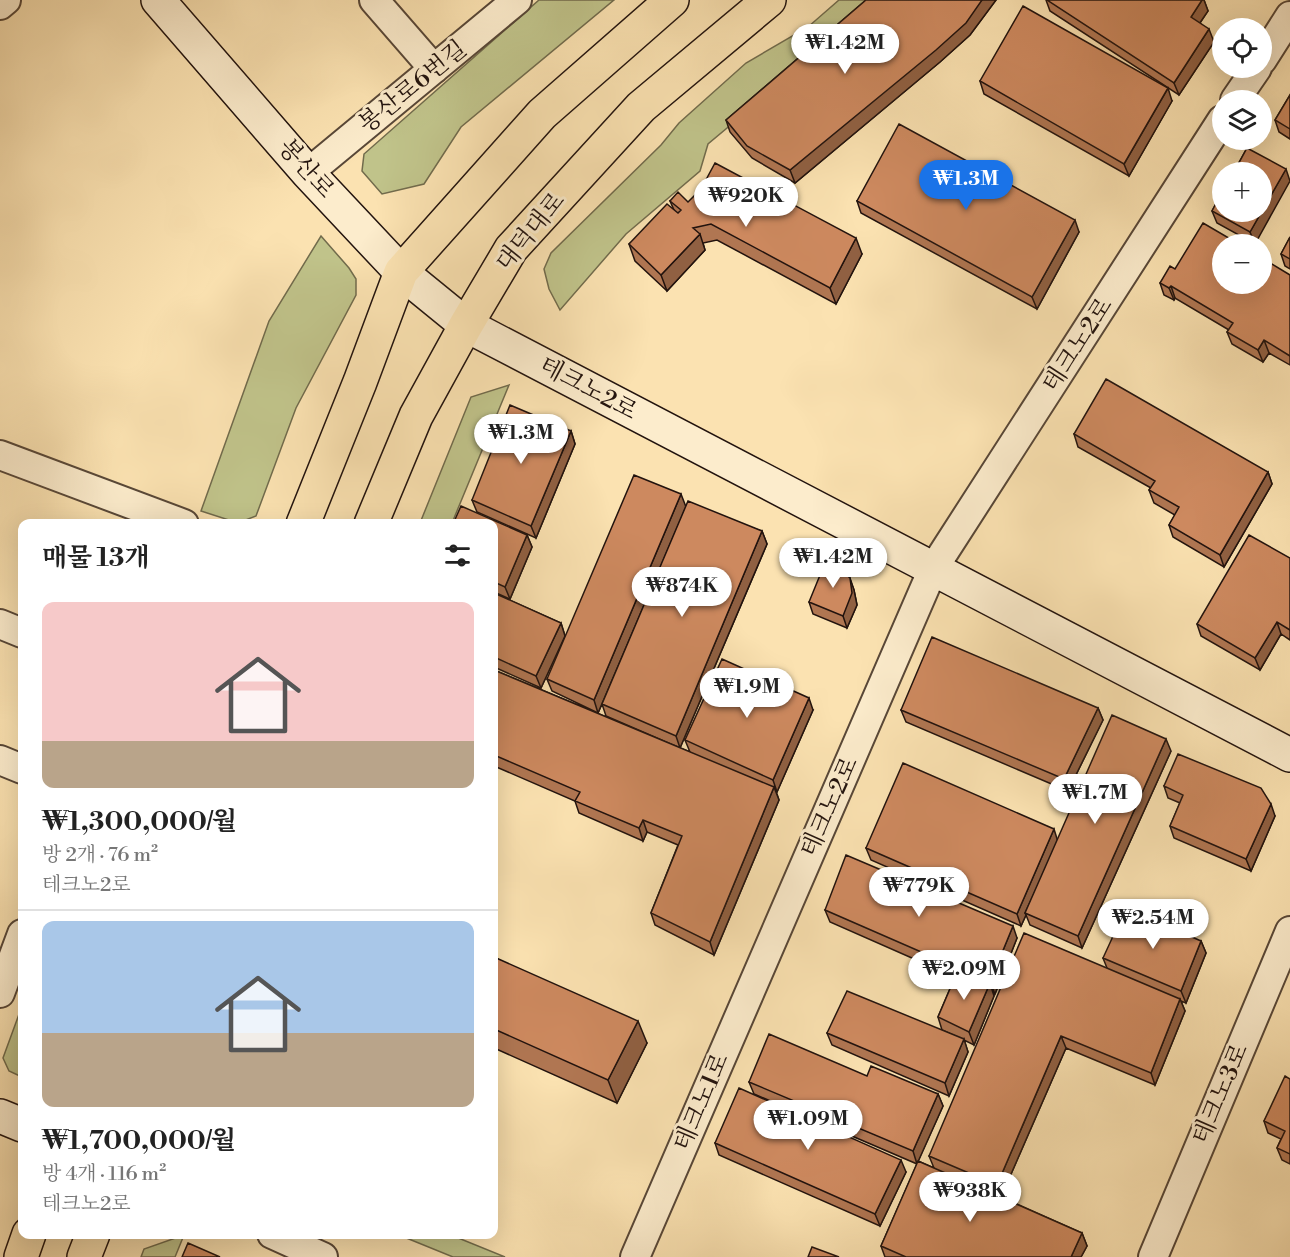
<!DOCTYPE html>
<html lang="ko">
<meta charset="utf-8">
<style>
:root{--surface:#fff;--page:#f6f6f6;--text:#222;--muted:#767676;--line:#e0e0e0;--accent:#1a73e8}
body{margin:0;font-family:"Libre Bodoni","Noto Serif KR",serif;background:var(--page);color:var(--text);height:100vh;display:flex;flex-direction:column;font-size:22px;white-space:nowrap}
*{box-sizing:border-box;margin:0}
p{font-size:20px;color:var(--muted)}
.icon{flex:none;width:33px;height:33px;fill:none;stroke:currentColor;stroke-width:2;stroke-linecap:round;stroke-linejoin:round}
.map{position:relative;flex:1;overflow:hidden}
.drawer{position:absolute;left:18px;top:519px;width:480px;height:720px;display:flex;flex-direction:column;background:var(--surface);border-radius:12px;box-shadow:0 6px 24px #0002}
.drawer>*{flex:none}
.controls{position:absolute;left:1212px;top:18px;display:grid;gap:12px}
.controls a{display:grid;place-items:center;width:60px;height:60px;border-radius:50%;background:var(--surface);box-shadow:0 6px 24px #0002;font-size:30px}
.price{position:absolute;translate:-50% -51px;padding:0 14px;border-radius:21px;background:#fff;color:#222;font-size:20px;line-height:39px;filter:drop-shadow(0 2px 3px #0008)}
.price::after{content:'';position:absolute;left:50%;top:36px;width:18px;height:14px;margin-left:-9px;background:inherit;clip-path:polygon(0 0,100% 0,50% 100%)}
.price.current{background:var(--accent);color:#fff}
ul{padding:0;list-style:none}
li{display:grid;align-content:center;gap:12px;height:318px;padding:0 24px}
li+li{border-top:2px solid var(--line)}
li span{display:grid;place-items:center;height:186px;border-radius:12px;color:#555}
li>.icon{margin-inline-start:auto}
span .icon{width:108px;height:108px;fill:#fffc;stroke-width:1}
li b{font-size:26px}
h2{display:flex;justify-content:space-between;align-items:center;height:72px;padding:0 24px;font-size:26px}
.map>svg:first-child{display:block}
.green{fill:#c0c38a;stroke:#716b4c;stroke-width:1.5}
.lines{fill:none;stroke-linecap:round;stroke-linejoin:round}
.minor-casing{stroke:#584737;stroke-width:32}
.secondary-casing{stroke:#22130e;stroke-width:36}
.primary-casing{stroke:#22130e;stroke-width:36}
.minor{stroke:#fceccc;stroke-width:28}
.secondary{stroke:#fceccc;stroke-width:33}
.primary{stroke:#fbe2b1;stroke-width:33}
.wall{fill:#b07652;stroke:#22130e;stroke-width:1.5}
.shaded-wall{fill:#906042;stroke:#22130e;stroke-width:1.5}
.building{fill:#cd895f;stroke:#22130e;stroke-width:1.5}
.labels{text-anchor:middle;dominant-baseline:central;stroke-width:6;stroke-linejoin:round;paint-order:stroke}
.street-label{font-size:24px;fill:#22130e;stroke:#fceccc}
</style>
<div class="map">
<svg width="1290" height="1257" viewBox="0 0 1290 1257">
<rect width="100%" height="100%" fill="#fbe2b1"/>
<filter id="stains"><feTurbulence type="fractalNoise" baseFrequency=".00333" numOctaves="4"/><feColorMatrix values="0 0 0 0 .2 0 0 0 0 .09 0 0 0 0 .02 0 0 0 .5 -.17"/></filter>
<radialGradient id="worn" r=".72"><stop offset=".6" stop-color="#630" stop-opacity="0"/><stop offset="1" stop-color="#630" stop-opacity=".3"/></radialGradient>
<path class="green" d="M539 0H614L461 127 424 184 382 194 362 171 364 154Z
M839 0H880L708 144 700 171 626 234 560 310 549 289 544 269 551 253 661 145 679 123 746 63 808 27Z
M321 236 349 268 356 279V295L296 408 256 516 238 523 201 511 269 321Z
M509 385 452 523H420L471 397Z
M22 1006V1077L9 1071 3 1058Z
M184 1235 175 1257H141L144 1249Z
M399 1235H451L505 1257H453Z"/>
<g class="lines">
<defs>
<path id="minor" d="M374 0 434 69
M0 5 6 0
M1262 60 1290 16
M1235 100 1257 68
M308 173 517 0
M0 455 184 524
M0 624 22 633
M0 760 22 769
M0 993 22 934
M272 1234 323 1257
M635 1257 933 569 1222 120
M1153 1257 1290 931"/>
<path id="secondary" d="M158 0 308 173 401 272 466 325 1290 755
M0 1116 22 1125"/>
<path id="primary" d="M303 524 360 382 401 272 542 114 672 0
M371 524 416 416 466 325 511 249 641 107 769 0
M21 1257 29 1234
M84 1257 93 1234"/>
</defs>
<use href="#minor" class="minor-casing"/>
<use href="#secondary" class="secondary-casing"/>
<use href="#primary" class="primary-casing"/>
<use href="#minor" class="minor"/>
<use href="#secondary" class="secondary"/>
<use href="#primary" class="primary"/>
</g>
<path class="wall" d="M866 0H996L970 35 940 62 795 183 752 158 730 132 726 120Z
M1046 0H1204L1208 11 1200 23 1214 42 1179 95 1050 11Z
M980 81 1172 101 1129 176 984 94Z
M1290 95V139L1279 132 1275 120Z
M1247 148 1255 244 1217 223 1212 211Z
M670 201 688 202 862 254 836 304 717 240 703 243 705 250 667 291 635 261 629 244 674 210Z
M857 201 1079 232 1037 309 861 213Z
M1290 237V269L1285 266 1281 254Z
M1175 269 1290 275V365L1269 353 1263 362 1232 344 1227 332 1229 330 1175 298 1174 300 1164 295 1160 283Z
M571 431 575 444 536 538 477 512 472 500Z
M1074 434 1268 472 1272 484 1224 567 1173 537 1169 525 1175 515 1154 503 1149 490 1151 488 1078 447Z
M686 506 762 531 767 544 680 748 606 716 602 704 598 713 552 691 547 679Z
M494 524 527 535 532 547 510 599 494 592Z
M1290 558V640L1281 634 1260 670 1201 636 1197 624Z
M845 566 854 590 857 605 847 628 813 614 809 602Z
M494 593 561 623 565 636 541 688 494 667Z
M494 670 690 752 685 740 813 710 777 792 776 791 779 800 714 955 655 925 651 913 678 845 647 832 643 841 579 813 575 801 494 766Z
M1098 708 1103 720 1068 791 906 722 901 710Z
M1171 751 1082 948 1030 925 1026 915 1021 926 871 860 866 848 1057 840Z
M1164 786 1275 816 1251 871 1174 838 1170 826 1180 803 1168 798Z
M825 910 1017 938 995 994H994V996L974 1045 964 1040 968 1052 949 1096 832 1045 827 1033 955 1036 942 1030 938 1017 955 977 830 922Z
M1201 941 1206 953 1186 1003 1181 1001 1185 1011 1155 1085 1066 1048 1001 1197 1082 1233 1087 1246 1081 1257H885L881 1246 917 1164 754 1094 749 1082 867 1076 938 1094 943 1106 918 1161 934 1168 929 1156 1107 968 1103 958Z
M494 957 647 1043 617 1103 494 1048Z
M1290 1079V1164L1282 1160 1277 1148 1281 1139 1268 1133 1264 1121Z
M715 1143 906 1172 880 1226 719 1155Z"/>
<path class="shaded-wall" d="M982 0H996L970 35 940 62 795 183 790 170Z
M1202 0H1204L1208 11 1195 30 1191 17Z
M1209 29 1214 42 1179 95 1174 83Z
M1168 88 1172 101 1129 176 1124 164Z
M1286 169 1290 181 1255 244 1250 232Z
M1075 220 1079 232 1037 309 1032 297Z
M700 234 705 250 667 291 661 275Z
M856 238 862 254 836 304 830 288Z
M1171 286 1175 298 1174 300 1169 288Z
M1264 340 1269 353 1263 362 1258 350Z
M571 431 575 444 536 538 531 526Z
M1268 472 1272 484 1224 567 1220 555Z
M681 494 686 507 598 713 594 700Z
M762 531 767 544 680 748 676 736Z
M527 535 532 547 510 599 505 587Z
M845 566 850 578 843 572Z
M850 578 854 590 857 605 847 628 843 616Z
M1277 622 1281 634 1260 670 1255 658Z
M561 623 565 636 541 688 536 676Z
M809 698 813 710 777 792 773 780Z
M1098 708 1103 720 1068 791 1064 779Z
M1166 739 1171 751 1082 948 1078 936Z
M774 787 779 800 714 955 710 942Z
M1271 804 1275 816 1251 871 1246 859Z
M643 820 647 832 643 841 639 828Z
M1054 829 1058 842 1025 913 1026 915 1021 926 1017 914Z
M1013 926 1017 938 995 994 990 982Z
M1201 941 1206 953 1186 1003 1181 991Z
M990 983 994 996 974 1045 969 1032Z
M1180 999 1185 1011 1155 1085 1151 1073Z
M638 1021 647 1043 617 1103 608 1080Z
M1061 1036 1066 1048 1001 1197 997 1185Z
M964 1039 968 1052 949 1096 945 1083Z
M938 1094 943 1106 917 1164 913 1151Z
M901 1160 906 1172 880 1226 875 1214Z
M1082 1233 1087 1246 1081 1257H1071Z"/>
<path class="building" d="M866 0H982L966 23 936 50 790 170 747 146 726 120Z
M1047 0H1202L1191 17 1209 29 1174 83Z
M1023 6 1168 88 1124 164 980 81Z
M1290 95V129L1275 120Z
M899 124 1075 220 1032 297 857 201Z
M1247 148 1286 169 1250 232 1212 211 1222 192V212H1262V172H1234Z
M715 163 856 238 830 288 711 224 693 228 700 234 661 275 629 244 667 204 678 213 681 210 670 201 678 192 688 202 701 189Z
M1203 223 1239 244H1222V284H1262V258L1290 275V356L1264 340 1258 350 1227 332 1233 323 1171 286 1169 288 1160 283 1170 266 1175 269Z
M1290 237V259L1281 254Z
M1106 379 1268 472 1220 555 1169 525 1179 507 1149 490 1155 481 1074 434Z
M510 405 571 431 531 526 472 500Z
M634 475 681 494 594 700 547 679Z
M688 501 762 531 676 736 602 704Z
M461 506 527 535 505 587 494 582V524H453Z
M1249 535 1290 558V630L1277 622 1255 658 1197 624Z
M827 558 845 566 843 572 850 578 852 593 843 616 809 602Z
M494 593 561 623 536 676 494 657Z
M932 637 1098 708 1064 779 901 710Z
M722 659 809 698 773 780 685 740Z
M494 670 774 787 710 942 651 913 682 836 643 820 639 828 575 801 580 792 494 755Z
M1112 715 1166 739 1078 936 1025 913Z
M1178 754 1261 788 1271 804 1246 859 1170 826 1183 795 1164 786Z
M903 763 1054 829 1017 914 866 848Z
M846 855 1013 926 990 982 825 910Z
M1126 908 1201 941 1181 991 1103 958Z
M1024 933 1180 999 1151 1073 1061 1036 997 1185 929 1156Z
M494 957 638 1021 608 1080 494 1029Z
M958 970 990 983 969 1032 938 1017Z
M847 991 964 1039 945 1083 827 1033Z
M769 1034 867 1076 871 1066 938 1094 913 1151 749 1082Z
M1285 1076 1290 1079V1154L1277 1148 1285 1131 1264 1121Z
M739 1088 901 1160 875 1214 715 1143Z
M918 1161 1082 1233 1071 1257H906L881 1246Z
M188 1243 220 1257H182Z
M812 1247 839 1257H808Z"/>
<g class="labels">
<g class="street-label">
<text transform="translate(413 87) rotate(-39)">봉산로6번길</text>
<text transform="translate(306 169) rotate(48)">봉산로</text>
<text transform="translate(531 232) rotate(-51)">대덕대로</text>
<text transform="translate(1078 345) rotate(-57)">테크노2로</text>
<text transform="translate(588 389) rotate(28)">테크노2로</text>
<text transform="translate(830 807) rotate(-66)">테크노2로</text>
<text transform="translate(1221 1094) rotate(-67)">테크노3로</text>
<text transform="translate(702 1102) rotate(-67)">테크노1로</text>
</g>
</g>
<rect width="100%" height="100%" filter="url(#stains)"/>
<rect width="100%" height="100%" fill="url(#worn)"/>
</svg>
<div class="controls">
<a><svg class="icon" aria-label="locate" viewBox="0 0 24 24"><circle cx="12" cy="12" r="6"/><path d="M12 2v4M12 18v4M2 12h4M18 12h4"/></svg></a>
<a><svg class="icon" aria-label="layers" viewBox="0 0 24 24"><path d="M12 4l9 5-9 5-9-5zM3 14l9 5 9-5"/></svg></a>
<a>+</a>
<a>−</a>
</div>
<b class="price" style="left:845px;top:75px">₩1.42M</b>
<b class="price current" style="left:966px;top:211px">₩1.3M</b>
<b class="price" style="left:746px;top:228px">₩920K</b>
<b class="price" style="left:521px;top:465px">₩1.3M</b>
<b class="price" style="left:833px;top:589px">₩1.42M</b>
<b class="price" style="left:682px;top:618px">₩874K</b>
<b class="price" style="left:747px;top:719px">₩1.9M</b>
<b class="price" style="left:1095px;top:825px">₩1.7M</b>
<b class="price" style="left:919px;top:918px">₩779K</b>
<b class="price" style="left:1153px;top:950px">₩2.54M</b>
<b class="price" style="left:964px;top:1001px">₩2.09M</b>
<b class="price" style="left:808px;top:1151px">₩1.09M</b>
<b class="price" style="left:970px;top:1223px">₩938K</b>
<section class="drawer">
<h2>매물 13개<svg class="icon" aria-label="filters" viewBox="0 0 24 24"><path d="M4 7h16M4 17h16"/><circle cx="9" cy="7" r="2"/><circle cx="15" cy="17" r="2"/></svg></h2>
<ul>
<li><span style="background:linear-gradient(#f6c9c9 75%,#b9a48a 0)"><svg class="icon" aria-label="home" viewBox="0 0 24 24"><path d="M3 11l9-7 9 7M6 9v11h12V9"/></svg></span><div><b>₩1,300,000/월</b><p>방 2개 · 76 m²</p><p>테크노2로</p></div></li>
<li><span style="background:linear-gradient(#a9c7e8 60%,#b9a48a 0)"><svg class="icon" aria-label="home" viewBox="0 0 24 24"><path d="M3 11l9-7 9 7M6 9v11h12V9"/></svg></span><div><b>₩1,700,000/월</b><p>방 4개 · 116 m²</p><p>테크노2로</p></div></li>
</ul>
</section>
</div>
